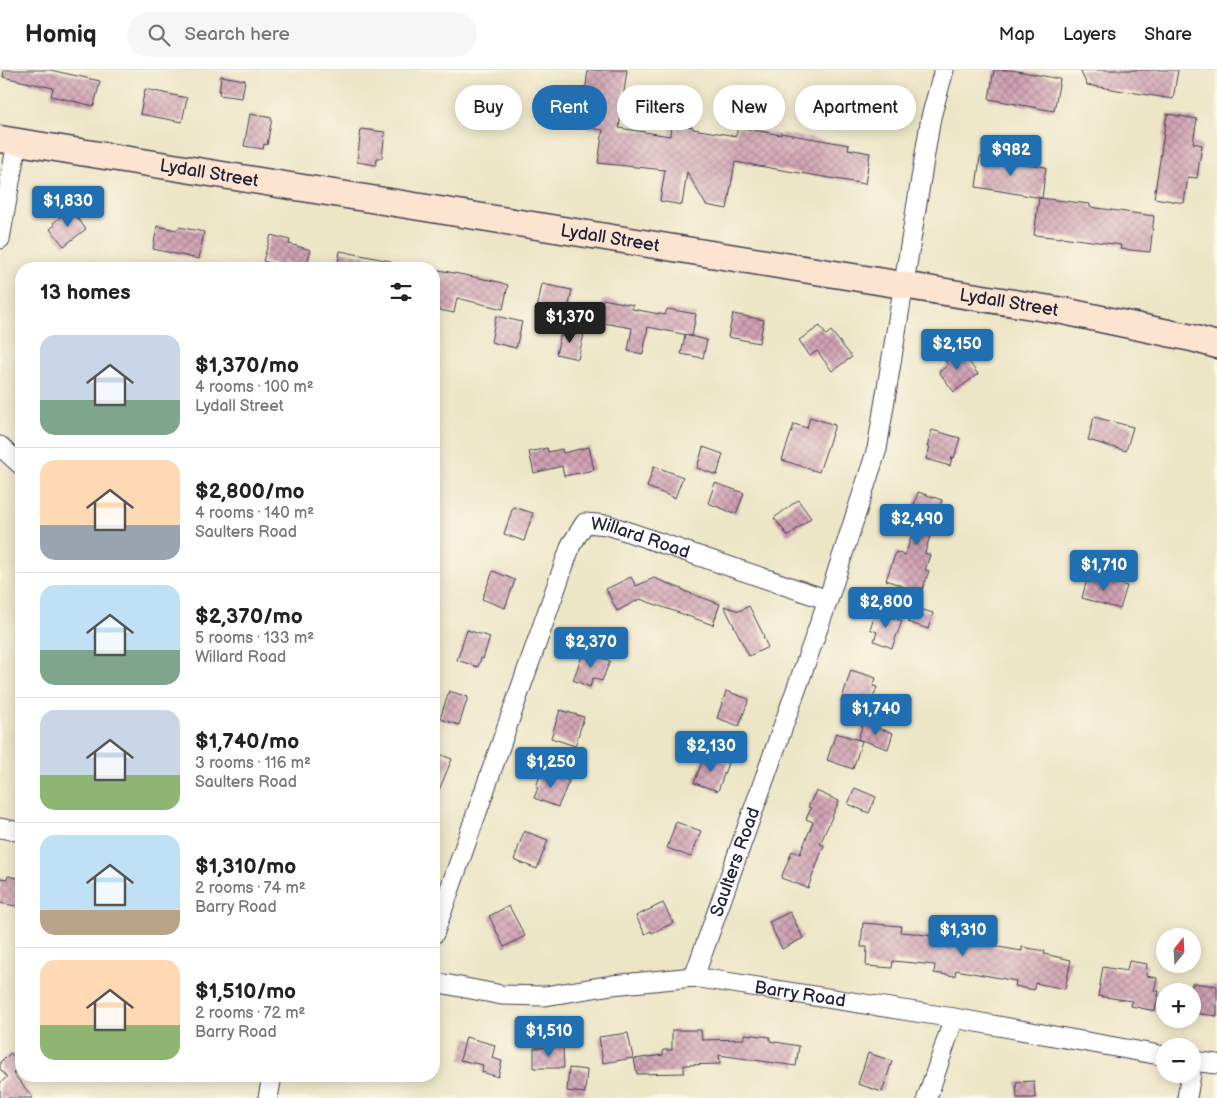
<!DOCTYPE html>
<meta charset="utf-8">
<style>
:root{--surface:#fff;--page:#f6f6f6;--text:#222;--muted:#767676;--line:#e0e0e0;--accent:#1f6fb2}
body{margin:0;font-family:"Balsamiq Sans",sans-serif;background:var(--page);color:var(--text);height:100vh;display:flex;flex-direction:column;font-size:19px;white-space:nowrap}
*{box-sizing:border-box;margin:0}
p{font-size:16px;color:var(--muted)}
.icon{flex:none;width:28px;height:28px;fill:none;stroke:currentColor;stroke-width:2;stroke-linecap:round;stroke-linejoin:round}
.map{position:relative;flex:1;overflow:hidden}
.side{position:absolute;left:15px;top:192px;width:425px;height:820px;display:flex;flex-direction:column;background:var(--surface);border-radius:20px;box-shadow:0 2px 12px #0003}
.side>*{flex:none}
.banner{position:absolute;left:455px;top:15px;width:475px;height:45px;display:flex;gap:10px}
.needle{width:32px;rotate:18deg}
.controls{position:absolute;left:1156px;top:858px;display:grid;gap:10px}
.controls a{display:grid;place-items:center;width:45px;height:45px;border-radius:50%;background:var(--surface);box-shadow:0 2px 12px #0003;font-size:25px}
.price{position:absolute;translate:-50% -42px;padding:0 11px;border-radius:5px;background:var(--accent);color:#fff;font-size:16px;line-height:32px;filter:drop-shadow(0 1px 2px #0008)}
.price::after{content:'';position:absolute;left:50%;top:30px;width:15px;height:11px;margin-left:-8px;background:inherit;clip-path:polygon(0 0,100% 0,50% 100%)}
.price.active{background:#222;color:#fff}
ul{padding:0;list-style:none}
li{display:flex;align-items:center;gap:15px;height:125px;padding:0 25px}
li+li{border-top:1px solid var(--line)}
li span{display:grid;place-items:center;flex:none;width:140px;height:100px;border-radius:15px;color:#555}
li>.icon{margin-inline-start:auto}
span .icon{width:60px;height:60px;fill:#fffc;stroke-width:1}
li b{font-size:21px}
h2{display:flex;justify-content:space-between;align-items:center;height:60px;padding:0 25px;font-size:21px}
.pill{padding:0 18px;border-radius:22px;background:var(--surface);box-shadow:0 2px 12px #0003;font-size:18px;line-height:45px}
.pill.active{background:var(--accent);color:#fff}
header{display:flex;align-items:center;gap:30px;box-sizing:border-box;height:70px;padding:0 25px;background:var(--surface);border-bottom:1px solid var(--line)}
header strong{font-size:24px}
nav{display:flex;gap:28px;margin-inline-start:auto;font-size:18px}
.search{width:350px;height:45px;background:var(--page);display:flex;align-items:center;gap:12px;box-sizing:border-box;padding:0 18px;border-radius:28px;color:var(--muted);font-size:19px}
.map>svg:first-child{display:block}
.building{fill:url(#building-cross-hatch)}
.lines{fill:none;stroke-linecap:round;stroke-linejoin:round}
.street-casing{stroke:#403f50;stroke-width:21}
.secondary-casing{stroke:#403f50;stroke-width:29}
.street{stroke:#fff;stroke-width:19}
.secondary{stroke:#fde4d1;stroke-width:26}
.labels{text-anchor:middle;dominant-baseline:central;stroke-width:4.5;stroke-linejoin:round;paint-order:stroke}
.street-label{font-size:18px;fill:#22223b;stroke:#fcf5e5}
</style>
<header>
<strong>Homiq</strong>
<div class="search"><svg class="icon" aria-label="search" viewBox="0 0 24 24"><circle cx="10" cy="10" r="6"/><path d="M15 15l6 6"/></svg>Search here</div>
<nav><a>Map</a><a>Layers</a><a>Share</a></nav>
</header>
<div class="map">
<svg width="1217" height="1028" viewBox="0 0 1217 1028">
<defs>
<pattern id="building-cross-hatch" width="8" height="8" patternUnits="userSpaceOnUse" patternTransform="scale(1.25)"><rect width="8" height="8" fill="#d0a1b3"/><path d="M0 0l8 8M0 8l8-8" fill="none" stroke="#a88393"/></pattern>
</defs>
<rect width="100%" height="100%" fill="#fcf5e5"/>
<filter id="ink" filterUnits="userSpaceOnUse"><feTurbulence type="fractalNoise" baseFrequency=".02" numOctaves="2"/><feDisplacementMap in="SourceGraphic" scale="10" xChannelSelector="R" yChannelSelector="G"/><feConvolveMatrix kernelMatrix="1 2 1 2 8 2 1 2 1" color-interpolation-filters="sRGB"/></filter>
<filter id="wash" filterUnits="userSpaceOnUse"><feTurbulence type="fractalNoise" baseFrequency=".0096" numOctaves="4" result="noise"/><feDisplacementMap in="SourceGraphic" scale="20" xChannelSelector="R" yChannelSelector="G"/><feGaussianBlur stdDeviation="1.12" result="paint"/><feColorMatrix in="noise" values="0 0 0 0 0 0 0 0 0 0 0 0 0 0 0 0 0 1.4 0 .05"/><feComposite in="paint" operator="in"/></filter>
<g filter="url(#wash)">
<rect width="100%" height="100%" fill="#ece5c6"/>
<g id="blocks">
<path class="building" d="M4 0H50L100 11 94 36 51 26 53 18 3 7Z
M588 0H627L619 58 670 66 671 54 693 57V59L736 66 738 57 781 65V63L849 75 848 79 870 83 865 114 735 92 727 139 706 135 687 102 682 135 660 131 665 100 598 93 603 60 576 56 580 29 584 30Z
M994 0H1012L1060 9 1054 41 989 29Z
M1080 0H1178L1173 29 1087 15Z
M221 6 245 10 242 28 219 25Z
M145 19 187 28 182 52 140 44Z
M250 44 272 48 267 75 264 74 263 79 244 76Z
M1167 44 1197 49 1193 73 1202 75 1197 108 1188 107 1184 133 1154 128Z
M361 59 385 62 382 88H377L376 95 357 92Z
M980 87 1046 97 1042 128 976 117Z
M1039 128 1090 134V137L1154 146 1150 182 1120 179 1121 175 1061 167V168L1034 165Z
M70 139 86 159 64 176 50 159 55 155 53 153Z
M157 156 177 160 179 157 204 162 199 189 153 179Z
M271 165 290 170 289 174 311 180 305 198 283 192 282 196 263 191Z
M340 181 390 191V199H337Z
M434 199 499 212 508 215 503 239 457 228 454 243 435 239 437 229 434 228Z
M542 214 572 220 567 245 537 239Z
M603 229 633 235 632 239 665 245 667 239 696 244 692 266 648 257 643 284 628 281 632 258 598 252Z
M733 244 764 250 759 273 728 267Z
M496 246 522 252 516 278 491 272Z
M820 256 826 265 831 261 852 287 832 301 817 281 810 286 799 270Z
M562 259 584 264 578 289 556 284Z
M685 265 707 270 703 288 681 284Z
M938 279 959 287 963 284 978 304 954 322 939 302 948 295Z
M810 347 835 355 819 402 782 390 794 354 807 358Z
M1094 347 1133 357 1126 381 1088 370Z
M932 360 960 368 954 388 952 387 950 396 926 389 930 377H927Z
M589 377 594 400 564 406 562 396 534 403 529 382 547 378 548 382 562 379 563 383Z
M703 377 723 384 717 405 697 398Z
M654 396 683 407 675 428 647 417Z
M715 413 744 423 736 444 708 433Z
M918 422 942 430 940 437 942 438 937 453 934 452 925 483 930 485 925 500 929 501 921 523 886 510 896 482 905 485 916 453 909 451Z
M798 430 811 448 788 466 774 448Z
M513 437 533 443 524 471 504 464Z
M493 501 515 510 505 538 482 529Z
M1088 505 1127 516 1120 539 1082 528Z
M631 507 636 516 654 508 684 520V521L720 534 713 555 640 529 617 541 606 519Z
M724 536 739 541 749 536 764 566 763 567 768 577 749 586Z
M913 537 933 543 928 559 908 552Z
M876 541 902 551 892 578 874 571 877 562 870 559Z
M467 560 490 567 483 589 481 588 478 597 457 590Z
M584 581 610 591 602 611 593 608 590 617 573 610Z
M851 600 876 608 873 616 877 617 870 637 842 628Z
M449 621 468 627 459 655 440 649Z
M726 621 749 629 739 656 717 648Z
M560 640 584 647 575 676 551 668Z
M863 654 893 663 888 679 858 669Z
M836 663 862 671 853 699 827 690Z
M434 682 452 689 434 732Z
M705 684 728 693 718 721 694 713Z
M542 700 569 711 558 737 534 728 538 718 536 717Z
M855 718 876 727 869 743 848 734Z
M816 721 839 731 820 774 824 775 808 818 781 808 792 781 800 784 813 752 806 749 811 738 808 737Z
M676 752 701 761 691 787 667 778Z
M524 761 548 770 537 799 514 790Z
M8 806 21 809V837L0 833V808L7 809Z
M663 833 673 853 652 863 651 861 645 864 636 846Z
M509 836 525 866 504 877 489 846Z
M790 842 803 868 782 879 769 852Z
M863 853 901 856 900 862 913 863 1022 881V877L1045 881 1044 884 1071 890 1065 919 1035 913 1034 920 1015 916 1016 911 956 900 955 906 934 903 935 895 893 891 892 898 866 896 867 877H861Z
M1129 891 1147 894 1146 906 1157 908 1154 921H1159L1155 941 1131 936 1132 931 1098 926 1103 897 1127 901Z
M1192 913 1217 916V946L1192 943Z
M672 960H701L702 970 744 969V964L770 967V971L799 976 796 996 719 985 720 994 684 995V1003L637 1004 634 989 663 985V980H672Z
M628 963 633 988 603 993 599 967Z
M466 967 495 975 492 988 502 991 498 1007 482 1002 483 995 460 990Z
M563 977 564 998H534V978Z
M11 983 21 996 13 1003 33 1028H0V1013L7 1007 0 999V992Z
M868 983 892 991 882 1022 858 1014Z
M569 998 587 1000 585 1023 567 1021Z
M1034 1011 1035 1028H1017L1016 1012Z"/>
</g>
</g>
<g filter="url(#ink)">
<use href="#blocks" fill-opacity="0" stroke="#403f50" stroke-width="1"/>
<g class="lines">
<defs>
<g id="street">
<path d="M0 169 17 72"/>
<path d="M0 376 21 395"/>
<path d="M0 758 21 762"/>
<path id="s1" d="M434 864 571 475 585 453 608 455 828 530"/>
<path id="s2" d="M694 907 828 530 877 379 931 47 944 0"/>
<path id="s3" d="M434 912 502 925 545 926 612 915 694 907 954 948 1165 986"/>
<path d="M1192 991 1217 994"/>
<path d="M268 1028 272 1006"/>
<path d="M927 1028 954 948"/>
<path d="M1187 1028 1191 1004"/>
</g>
<g id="secondary">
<path id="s4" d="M0 69 1063 241 1192 268 1217 275"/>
</g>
</defs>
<use href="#street" class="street-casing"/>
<use href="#secondary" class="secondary-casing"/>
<use href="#street" class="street"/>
<use href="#secondary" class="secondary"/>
</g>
</g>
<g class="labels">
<g class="street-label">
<text stroke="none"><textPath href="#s4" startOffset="212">Lydall Street</textPath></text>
<text stroke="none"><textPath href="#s4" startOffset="618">Lydall Street</textPath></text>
<text stroke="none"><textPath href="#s4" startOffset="1022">Lydall Street</textPath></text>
<text stroke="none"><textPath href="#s1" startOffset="496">Willard Road</textPath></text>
<text stroke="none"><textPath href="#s2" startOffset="122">Saulters Road</textPath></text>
<text stroke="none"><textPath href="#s3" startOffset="370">Barry Road</textPath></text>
</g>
</g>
</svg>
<div class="controls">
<a><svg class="needle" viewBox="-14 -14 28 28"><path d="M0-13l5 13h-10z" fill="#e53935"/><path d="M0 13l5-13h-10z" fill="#767676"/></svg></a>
<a>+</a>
<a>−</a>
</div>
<b class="price" style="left:1011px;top:107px">$982</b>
<b class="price" style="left:68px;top:158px">$1,830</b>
<b class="price active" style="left:570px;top:274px">$1,370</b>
<b class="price" style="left:957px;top:301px">$2,150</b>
<b class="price" style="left:917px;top:476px">$2,490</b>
<b class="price" style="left:1104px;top:522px">$1,710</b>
<b class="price" style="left:886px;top:559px">$2,800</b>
<b class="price" style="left:591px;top:599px">$2,370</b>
<b class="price" style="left:876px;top:666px">$1,740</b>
<b class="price" style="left:711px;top:703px">$2,130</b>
<b class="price" style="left:551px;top:719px">$1,250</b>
<b class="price" style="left:963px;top:887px">$1,310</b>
<b class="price" style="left:549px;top:988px">$1,510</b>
<div class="banner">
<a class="pill">Buy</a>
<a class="pill active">Rent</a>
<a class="pill">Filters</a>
<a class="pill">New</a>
<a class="pill">Apartment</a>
</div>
<section class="side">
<h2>13 homes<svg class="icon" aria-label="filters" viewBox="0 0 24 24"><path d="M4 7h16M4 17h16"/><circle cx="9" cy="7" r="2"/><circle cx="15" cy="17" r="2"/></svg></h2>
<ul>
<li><span style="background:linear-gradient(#c9d6e8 65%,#7fa58c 0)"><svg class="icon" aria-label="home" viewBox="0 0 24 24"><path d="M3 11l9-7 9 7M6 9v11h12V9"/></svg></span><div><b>$1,370/mo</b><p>4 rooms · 100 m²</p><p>Lydall Street</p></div></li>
<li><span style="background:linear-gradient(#ffd9b3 65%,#9aa5b1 0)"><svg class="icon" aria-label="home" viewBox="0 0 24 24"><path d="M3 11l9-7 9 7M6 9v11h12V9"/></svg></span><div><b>$2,800/mo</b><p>4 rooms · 140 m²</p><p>Saulters Road</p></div></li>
<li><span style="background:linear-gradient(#bfe0f5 65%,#7fa58c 0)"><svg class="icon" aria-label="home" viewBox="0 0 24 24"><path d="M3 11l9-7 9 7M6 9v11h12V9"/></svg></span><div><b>$2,370/mo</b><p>5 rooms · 133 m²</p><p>Willard Road</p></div></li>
<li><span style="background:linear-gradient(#c9d6e8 65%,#8fb573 0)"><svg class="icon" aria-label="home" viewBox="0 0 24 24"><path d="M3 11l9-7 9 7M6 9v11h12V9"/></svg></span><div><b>$1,740/mo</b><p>3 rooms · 116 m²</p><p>Saulters Road</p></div></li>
<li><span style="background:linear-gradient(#bfe0f5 75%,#b9a48a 0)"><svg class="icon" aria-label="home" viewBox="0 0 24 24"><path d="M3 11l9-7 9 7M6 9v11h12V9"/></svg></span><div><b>$1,310/mo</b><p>2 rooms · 74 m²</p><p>Barry Road</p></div></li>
<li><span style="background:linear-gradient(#ffd9b3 65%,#8fb573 0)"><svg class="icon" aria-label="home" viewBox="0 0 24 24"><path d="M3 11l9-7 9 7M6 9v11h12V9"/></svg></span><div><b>$1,510/mo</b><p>2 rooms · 72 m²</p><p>Barry Road</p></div></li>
</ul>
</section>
</div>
